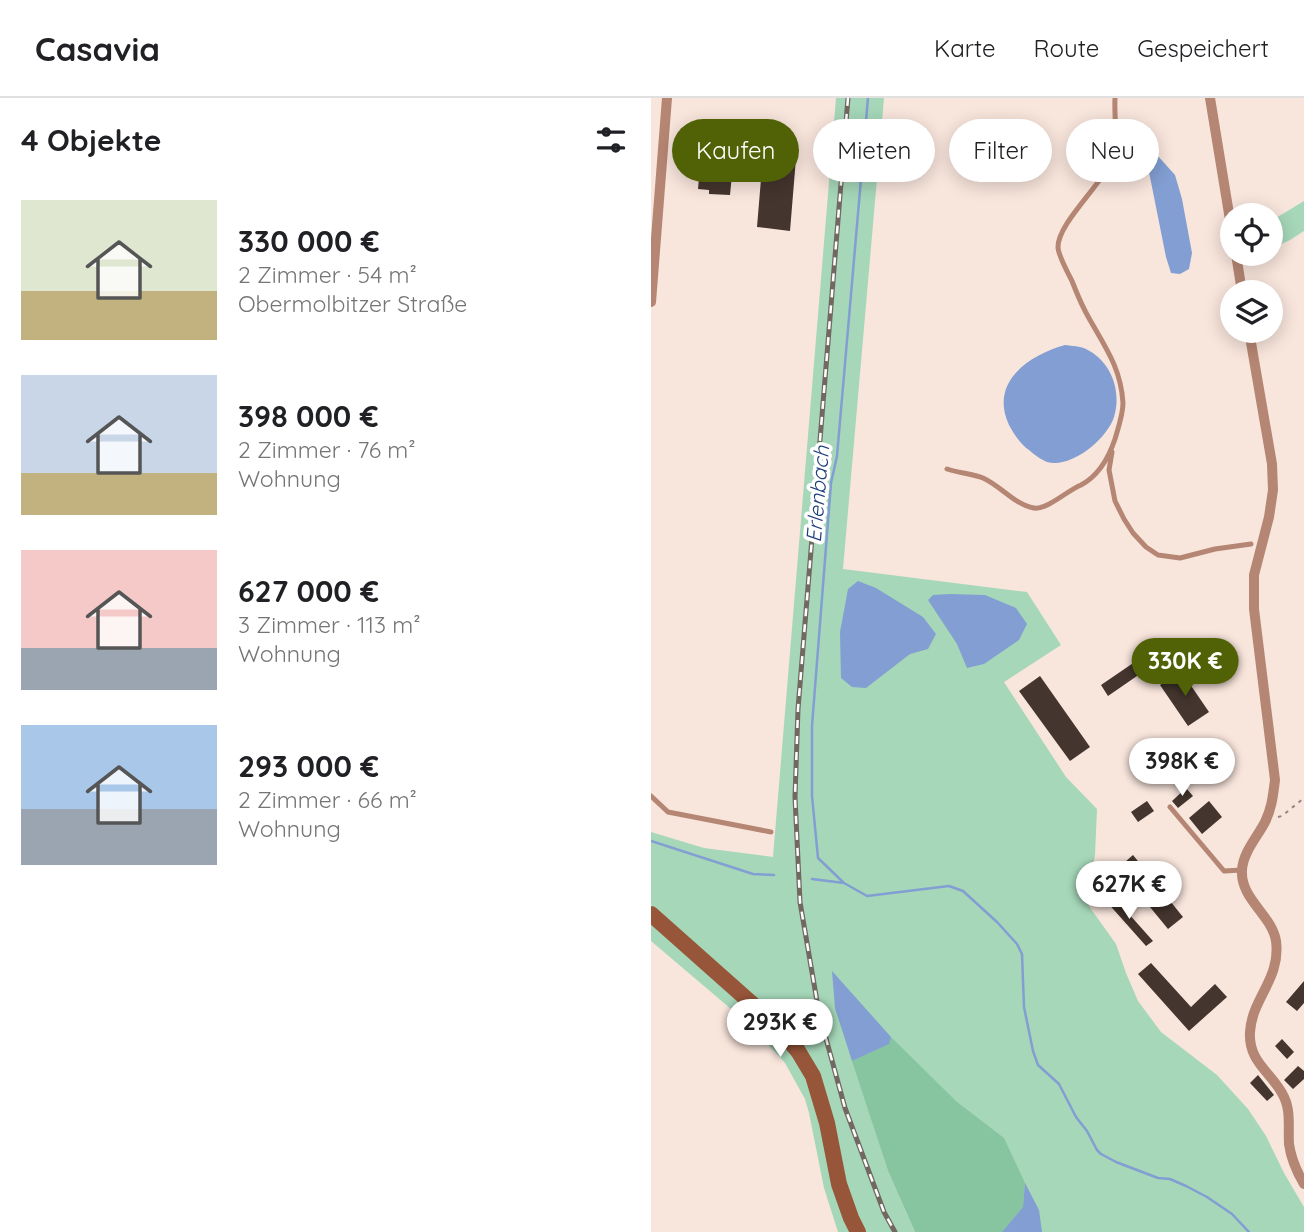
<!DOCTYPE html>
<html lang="de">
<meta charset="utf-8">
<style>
:root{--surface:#fff;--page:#f2f2f2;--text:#202124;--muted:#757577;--line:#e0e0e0;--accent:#516106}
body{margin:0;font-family:Quicksand,sans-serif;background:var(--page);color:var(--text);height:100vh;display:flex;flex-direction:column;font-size:26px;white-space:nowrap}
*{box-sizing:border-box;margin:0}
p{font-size:23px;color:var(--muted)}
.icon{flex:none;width:38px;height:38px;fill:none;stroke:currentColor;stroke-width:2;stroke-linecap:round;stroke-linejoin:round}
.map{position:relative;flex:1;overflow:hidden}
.details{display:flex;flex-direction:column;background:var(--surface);width:651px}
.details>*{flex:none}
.top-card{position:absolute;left:21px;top:21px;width:527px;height:63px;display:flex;gap:14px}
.buttons{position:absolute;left:569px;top:105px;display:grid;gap:14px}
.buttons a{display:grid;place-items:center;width:63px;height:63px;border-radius:50%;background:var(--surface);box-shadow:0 4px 18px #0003;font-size:35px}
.price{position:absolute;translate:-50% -60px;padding:0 16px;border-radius:24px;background:#fff;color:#222;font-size:23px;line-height:46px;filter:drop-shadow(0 2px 4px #0008)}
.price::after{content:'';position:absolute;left:50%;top:42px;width:21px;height:16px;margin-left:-10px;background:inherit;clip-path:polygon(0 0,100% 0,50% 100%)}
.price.active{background:var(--accent);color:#fff}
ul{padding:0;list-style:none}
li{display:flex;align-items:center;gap:21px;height:175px;padding:0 21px}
li span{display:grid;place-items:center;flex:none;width:196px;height:140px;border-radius:0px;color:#555}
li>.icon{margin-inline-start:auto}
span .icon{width:84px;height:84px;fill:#fffc;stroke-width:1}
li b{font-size:30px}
h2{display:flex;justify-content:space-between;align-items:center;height:84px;padding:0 21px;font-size:30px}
.chip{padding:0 24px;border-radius:32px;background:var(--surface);box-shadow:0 4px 18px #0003;font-size:24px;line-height:63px}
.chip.active{background:var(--accent);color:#fff}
header{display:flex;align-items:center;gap:42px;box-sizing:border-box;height:98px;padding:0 35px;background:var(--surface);border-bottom:2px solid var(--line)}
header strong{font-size:33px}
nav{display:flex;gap:38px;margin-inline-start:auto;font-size:24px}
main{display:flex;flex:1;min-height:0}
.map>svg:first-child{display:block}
.green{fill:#a6d7b9}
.forest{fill:#87c5a0}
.water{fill:#829ed2}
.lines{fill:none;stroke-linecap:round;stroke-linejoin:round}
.stream{stroke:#829ed2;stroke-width:2.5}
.building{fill:#44352e}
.path{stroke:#938680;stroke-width:2;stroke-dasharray:3.5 5;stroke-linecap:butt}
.lane{stroke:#b58673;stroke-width:5}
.street{stroke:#b58673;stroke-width:10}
.secondary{stroke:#975639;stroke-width:16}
.rail-casing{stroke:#726761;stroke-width:5}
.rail{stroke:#fff;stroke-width:2.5;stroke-dasharray:8;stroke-linecap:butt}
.labels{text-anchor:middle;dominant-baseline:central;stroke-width:7;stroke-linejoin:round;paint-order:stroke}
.water-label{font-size:21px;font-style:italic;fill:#1d3e7c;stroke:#fff}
</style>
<header>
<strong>Casavia</strong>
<nav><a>Karte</a><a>Route</a><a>Gespeichert</a></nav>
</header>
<main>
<section class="details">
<h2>4 Objekte<svg class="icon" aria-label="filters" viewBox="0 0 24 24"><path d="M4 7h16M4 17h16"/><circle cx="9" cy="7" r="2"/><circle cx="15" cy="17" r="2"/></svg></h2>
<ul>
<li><span style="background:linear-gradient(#dfe7d0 65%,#c2b280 0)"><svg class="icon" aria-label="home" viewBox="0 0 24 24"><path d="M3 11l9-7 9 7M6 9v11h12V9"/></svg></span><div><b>330 000 €</b><p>2 Zimmer · 54 m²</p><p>Obermolbitzer Straße</p></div></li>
<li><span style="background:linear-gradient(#c9d6e8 70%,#c2b280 0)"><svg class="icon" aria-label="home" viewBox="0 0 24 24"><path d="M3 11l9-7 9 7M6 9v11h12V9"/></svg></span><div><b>398 000 €</b><p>2 Zimmer · 76 m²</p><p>Wohnung</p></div></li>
<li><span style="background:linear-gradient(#f6c9c9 70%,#9aa5b1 0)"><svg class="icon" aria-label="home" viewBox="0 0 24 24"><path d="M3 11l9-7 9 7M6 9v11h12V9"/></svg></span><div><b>627 000 €</b><p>3 Zimmer · 113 m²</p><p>Wohnung</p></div></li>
<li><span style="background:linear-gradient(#a9c7e8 60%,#9aa5b1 0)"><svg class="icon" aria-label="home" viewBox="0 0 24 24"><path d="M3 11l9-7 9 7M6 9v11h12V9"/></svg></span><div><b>293 000 €</b><p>2 Zimmer · 66 m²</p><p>Wohnung</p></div></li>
</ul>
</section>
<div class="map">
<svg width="653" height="1134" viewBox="0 0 653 1134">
<rect width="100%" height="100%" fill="#f8e5dc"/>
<path class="green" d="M185 0H233L192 471 376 494 410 547 353 584 415 679 446 711 444 757 435 804 465 846 475 875 487 903 510 934 566 977 597 1011 615 1038 633 1075 653 1109V1134H288L202 963 237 1073 264 1134H213L199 1106 183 1033 117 911 0 807V734L53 750 122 759Z
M653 103V133L639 142 620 151V123Z
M0 823 113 920 155 976 202 1134H187L173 1090 158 1015 154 1001 134 965 100 928 0 843Z"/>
<path class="forest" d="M240 939 306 1004 353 1040 374 1085 372 1109 351 1134H264L237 1073 201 963 237 946Z"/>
<path class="water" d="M498 55 507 58 524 77 531 101 541 155 538 171 529 176 520 175 515 159 496 64Z
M414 247C421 248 429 248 435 251 460 263 471 293 463 319 456 341 420 371 396 364 391 362 382 356 378 352 369 346 363 336 358 327 338 284 378 257 414 247Z
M207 483 225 490 272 519 285 536 277 551 259 556 215 590 201 589 190 580 189 534 197 491Z
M298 496 334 497 365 510 376 526 368 542 333 566 316 570 306 546 277 502 282 497Z
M181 873 240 939 238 946 201 963 184 910Z
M374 1085 388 1112 391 1134H351L372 1109Z"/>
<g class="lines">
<path class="stream" d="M0 743 102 776 123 777
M161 781 193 785 216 798 298 788 312 793 346 824 366 846 371 856 373 909 382 953 387 967 408 986 425 1019 436 1033 446 1052 450 1056 465 1064 507 1080 519 1081 535 1088 556 1099 581 1116 598 1134
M193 785 167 760 161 698V628L180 385 186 358 217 0"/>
</g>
<path class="building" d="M113 45 146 48 139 133 106 129Z
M62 55 83 56 79 97 58 96V92L47 91 50 58 61 59Z
M529 543 535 552 510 569 504 560Z
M491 559 499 569 457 598 450 587Z
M530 573 558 614 537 628 509 587Z
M389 578 439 649 419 663 368 593Z
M535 690 542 698 527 710 521 703Z
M496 703 503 713 487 724 480 714Z
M558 703 571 719 551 736 538 720Z
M482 757 532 819 517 831 467 770Z
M461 797 502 843 495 848 455 803Z
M500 865 540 909 564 886 576 899 538 933 487 876Z
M653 883V905L646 913 635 904Z
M631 941 643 954 636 961 624 948Z
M647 968 653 973V981L642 991 633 982Z
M607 977 623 997 616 1003 599 985Z"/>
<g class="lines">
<path class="path" d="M627 719 631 718 653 700"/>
<path class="lane" d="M461 354 458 372 464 403 473 421 482 435 495 449 507 457 529 460 564 451 600 446
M296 371C308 375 322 376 332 380 350 388 364 407 383 410 396 412 417 392 430 387 447 378 458 359 464 341 467 330 472 317 472 305 470 271 455 250 439 222 432 210 426 196 421 183 417 175 407 157 407 149 407 124 453 86 462 58 467 43 463 17 464 0
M0 698 17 714 120 734
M519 709 573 773 591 772"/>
<path class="street" d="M559 0 581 134
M585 156 591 194
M0 204 16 0
M598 233 621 366 622 392 618 419 603 477V511L624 682C622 697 621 710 614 724 607 738 592 754 591 772 589 801 621 817 625 843 630 881 601 900 599 934 597 965 622 975 633 999 640 1013 637 1031 638 1046 640 1061 646 1074 653 1086"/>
<path class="secondary" d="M0 816 126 928 147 953 162 978 176 1025 188 1086 200 1120 207 1134"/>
<defs>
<path id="rail" d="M197 0 147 611 144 699 149 804 168 915 194 1010 233 1114 244 1134"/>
</defs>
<use href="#rail" class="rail-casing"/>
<use href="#rail" class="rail"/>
</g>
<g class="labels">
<g class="water-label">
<text transform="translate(166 396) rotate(-85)">Erlenbach</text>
</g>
</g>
</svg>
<div class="buttons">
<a><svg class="icon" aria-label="locate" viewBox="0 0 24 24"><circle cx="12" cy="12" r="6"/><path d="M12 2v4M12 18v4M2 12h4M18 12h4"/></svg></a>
<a><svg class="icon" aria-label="layers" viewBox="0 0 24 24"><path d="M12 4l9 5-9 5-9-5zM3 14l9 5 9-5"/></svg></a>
</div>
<b class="price active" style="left:534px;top:600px">330K €</b>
<b class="price" style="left:531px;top:700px">398K €</b>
<b class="price" style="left:478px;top:823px">627K €</b>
<b class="price" style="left:129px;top:961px">293K €</b>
<div class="top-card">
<a class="chip active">Kaufen</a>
<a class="chip">Mieten</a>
<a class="chip">Filter</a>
<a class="chip">Neu</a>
</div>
</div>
</main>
